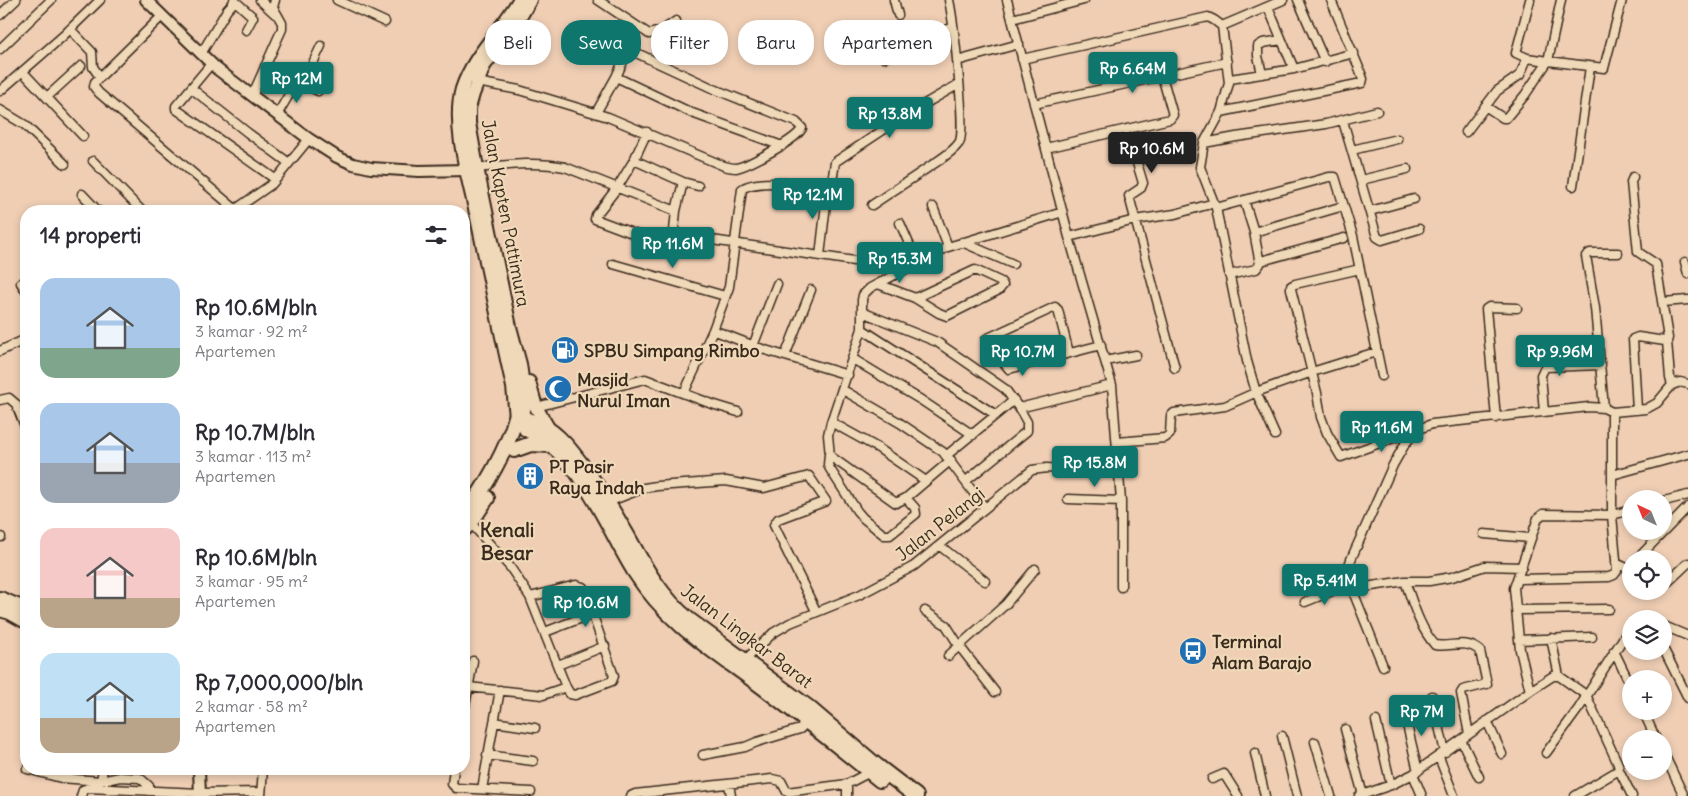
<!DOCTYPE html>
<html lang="id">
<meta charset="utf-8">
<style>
:root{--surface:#fff;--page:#f7f7f7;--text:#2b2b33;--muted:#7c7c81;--accent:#0f766e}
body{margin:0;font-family:Delius,sans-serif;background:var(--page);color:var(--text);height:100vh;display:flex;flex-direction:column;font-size:19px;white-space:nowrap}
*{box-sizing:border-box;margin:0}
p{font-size:16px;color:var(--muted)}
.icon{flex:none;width:28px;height:28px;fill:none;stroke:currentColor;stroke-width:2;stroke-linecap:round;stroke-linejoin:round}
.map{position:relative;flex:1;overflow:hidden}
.details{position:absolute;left:20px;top:205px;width:450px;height:570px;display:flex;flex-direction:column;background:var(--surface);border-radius:20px;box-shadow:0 2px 8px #0003}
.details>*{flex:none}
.guide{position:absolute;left:485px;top:20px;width:475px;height:45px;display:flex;gap:10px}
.needle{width:32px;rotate:317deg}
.buttons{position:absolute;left:1622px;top:490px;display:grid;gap:10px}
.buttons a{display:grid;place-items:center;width:50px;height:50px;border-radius:50%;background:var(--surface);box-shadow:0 2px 8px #0003;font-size:25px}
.price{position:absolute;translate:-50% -42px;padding:0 11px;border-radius:5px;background:var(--accent);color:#fff;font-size:16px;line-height:32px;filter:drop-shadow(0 1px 2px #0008)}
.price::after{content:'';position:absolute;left:50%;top:30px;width:15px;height:11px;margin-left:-8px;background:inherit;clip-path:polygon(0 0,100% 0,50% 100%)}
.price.selected{background:#222;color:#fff}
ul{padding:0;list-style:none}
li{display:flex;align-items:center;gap:15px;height:125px;padding:0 20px}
li span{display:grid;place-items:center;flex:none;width:140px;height:100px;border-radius:15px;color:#555}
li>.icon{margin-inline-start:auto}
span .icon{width:60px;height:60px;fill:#fffc;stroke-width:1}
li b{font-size:21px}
h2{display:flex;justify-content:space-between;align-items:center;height:60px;padding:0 20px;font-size:21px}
.chip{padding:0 18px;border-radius:20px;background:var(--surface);box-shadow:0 2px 8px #0003;font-size:18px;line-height:45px}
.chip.selected{background:var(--accent);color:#fff}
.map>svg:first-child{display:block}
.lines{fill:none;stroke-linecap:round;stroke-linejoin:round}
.minor-casing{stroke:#3b2a1e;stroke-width:11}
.tertiary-casing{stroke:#3b2a1e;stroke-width:14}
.primary-casing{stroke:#3b2a1e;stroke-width:16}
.trunk-casing{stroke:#3b2a1e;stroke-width:18}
.minor{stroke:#efd9b8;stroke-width:8}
.tertiary{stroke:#efd9b8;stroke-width:10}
.primary{stroke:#efd9b8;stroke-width:12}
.trunk{stroke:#efd9b8;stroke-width:14}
.labels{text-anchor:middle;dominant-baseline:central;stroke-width:4.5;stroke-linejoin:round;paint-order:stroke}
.street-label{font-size:18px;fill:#3b2a1e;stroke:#efd9b8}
.poi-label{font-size:18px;font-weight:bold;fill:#3b2a1e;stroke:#efd9b8;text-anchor:start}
.quarter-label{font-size:20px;font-weight:bold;fill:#3b2a1e;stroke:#efd9b8}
</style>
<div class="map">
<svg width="1688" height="796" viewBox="0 0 1688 796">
<rect width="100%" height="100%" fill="#efceb4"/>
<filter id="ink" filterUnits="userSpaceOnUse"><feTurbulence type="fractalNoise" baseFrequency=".02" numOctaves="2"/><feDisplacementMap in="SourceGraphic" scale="10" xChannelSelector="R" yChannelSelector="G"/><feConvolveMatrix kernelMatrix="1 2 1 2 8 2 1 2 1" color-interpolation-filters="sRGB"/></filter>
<g filter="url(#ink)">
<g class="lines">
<defs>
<path id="minor" d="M234 0 253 17 246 30
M260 0 275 14
M337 0 385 22
M598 0 649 34 663 30 676 21
M894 0 898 15
M1007 0 1069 237 1112 385 1121 501V587
M1298 0 1325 62
M1530 0 1516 53 1527 58 1548 61 1561 0
M1268 7 1294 69
M0 15 16 0
M162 16 95 82 94 87 99 93 235 209
M1012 19 1084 0
M1222 26 1229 83 1221 112 1204 143 1200 167 1216 208 1247 361 1256 392 1275 435
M1222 26 1283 0
M70 29 92 52 93 67 100 77
M0 49 51 0
M201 54 227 10 235 1
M884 58 953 27
M1022 59 1208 17 1214 20 1222 26
M957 61 1019 44
M211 64 176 106V109L275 179
M265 66 318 91
M23 72 83 136
M1262 74 1258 56V46L1263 43 1281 40
M616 77 692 113 782 146
M1230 79 1294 69 1354 53
M477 82 519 90 608 117 724 166C728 167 732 168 736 168 748 166 798 139 802 128L796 122 714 89 630 50 627 53 616 77 596 113
M303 84 321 46
M191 88 248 133 289 163
M0 91 63 36 100 0
M252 96 282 29V23L273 7 275 0
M47 97 81 66
M1034 104 1227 62
M1485 106 1503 118H1506L1525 95 1548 61 1604 68 1622 0
M0 110 25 125 65 164
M1221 112 1362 83 1363 79 1359 68 1331 0
M277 115 297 81
M1343 121 1377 237 1382 240 1419 229
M1127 130 1143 183 1141 188 1129 196 1175 368
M647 132 634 160 617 188 596 215 595 219 664 245H669L673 240 676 211 683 182
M1466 132 1497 91 1520 75 1527 58
M1204 143 1236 137 1326 124 1377 111
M1046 148 1170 119 1173 115 1162 76
M1352 150 1397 139
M634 160 683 182 698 186
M93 161 142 211
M477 168C507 165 535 161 565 167L676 211
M1633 177 1631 182 1638 252 1656 264 1668 338 1667 341H1665L1638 337 1633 339 1637 410
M1361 180 1407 169
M1573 186 1590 67
M82 194 98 211
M872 205C891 192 910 180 929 167 939 160 952 153 959 143 967 132 953 19 949 0
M933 207 948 247
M1216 208 1329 177H1335L1353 236 1382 376
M233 211 272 184 309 139
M1370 211 1414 199
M900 223 917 262
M1254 232 1340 207
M1069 237 1135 220 1175 214 1214 203
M705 239 854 261
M962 242 1013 264
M820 256 828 186 832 182 835 162 909 113 959 84
M1261 261 1344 238
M1685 262 1688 274
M613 264 725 296
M1360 269 1295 284 1291 286V289L1317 393 1321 417 1327 433 1341 457 1432 424 1589 407 1604 408 1612 412 1646 409 1657 403 1672 385 1680 382 1688 384
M1229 275 1256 269 1260 264 1254 232 1244 200
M21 283 26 291
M878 284 915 298 939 313 947 316 999 290 1003 285 1001 282 975 270 915 298
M1663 302 1688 300
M862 312 937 342 1005 389 1019 408 1027 422V431L966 481
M862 329 996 415
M713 330 762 349 848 375
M1667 341 1670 378 1672 385
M753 346 777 284
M0 351 26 339
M1069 353 1058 310 1055 307 986 339 992 348 1009 369 1101 345
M785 356 811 290
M853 359 921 400 973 435
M1105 361 1136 355
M843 390 900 423 943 452 985 508
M684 393 713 330 729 287 742 189C756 178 810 185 828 186
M0 400 9 398 16 404 26 429
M536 407 645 379 712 404 738 412
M1019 408 1112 385
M1604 408 1595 308 1586 256 1590 253H1618
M1544 412 1541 375 1545 367 1601 365
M1496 418 1486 309 1489 307 1517 308
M831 422 878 448 926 481
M1117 442 1165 438 1170 434 1171 416 1174 413 1225 406 1259 391 1312 372 1376 352
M829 454 828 465 830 469 857 511 863 518 884 535H890L916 514 915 508 906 498
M947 455 1014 400
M951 460 906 498 896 503 830 456 828 435 831 422 862 329V300L863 295 870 288 948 247 1063 212
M1612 475 1688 454
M1068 499 1121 501
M1664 501 1688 495
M608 502 644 488 657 486 726 481 764 488 809 476 826 501 778 519 774 525 816 611
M469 521 510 567 530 597 566 687 570 694 575 695 612 681 614 676 583 587 576 585 530 597
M1484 534 1530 538
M0 537H1
M940 546 985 581
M1637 559 1688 507
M1616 563 1631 570
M1518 579 1609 577 1614 575 1617 571 1612 515V412
M1405 581C1413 603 1419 627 1435 645 1451 648 1465 638 1480 651L1487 684 1463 690 1461 693 1469 734
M1664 582 1669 581 1688 563
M1352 589 1383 666
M1335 590 1345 576 1352 557 1393 465 1405 444 1416 431
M1305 602 1335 590 1352 589 1405 581H1429L1452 577 1485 566 1522 567
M1517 610 1609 609
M925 611 946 625 960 647 995 692
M1664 626 1688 636
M545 632 592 614
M1551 638 1559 676
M1519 640 1592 637
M1664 650 1688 698
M1614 651 1631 686
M948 656 1006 604 1035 569
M742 663 773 633 790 623 859 595 914 566 1032 470 1047 468 1120 473
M558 665 605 646
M468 687 543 695 566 687
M1530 691 1520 650 1514 588 1538 518 1543 514 1612 515 1631 510
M1432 696 1445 752
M1403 708 1418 771
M1643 711 1656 739
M464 712 473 661
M1376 721 1391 785
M1487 721 1502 754
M494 722 535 728
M1345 729 1363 795
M1282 736 1297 796
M1461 740 1479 777
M1315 742 1331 796
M1255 753 1265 796
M1546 753 1579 708 1631 626
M1664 754 1684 796
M487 755 533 761
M703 755 745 747 757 742 800 729 808 721
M1439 757 1454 796
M27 769 61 778 101 781 120 777 140 778 149 786 148 791
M454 769 452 784 456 788 531 792
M1619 770 1632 796
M1413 774 1422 796
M1212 779 1224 774 1238 796
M101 781 103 769
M729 784 731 796
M847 784V796
M482 789 500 690
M81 796 83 790 88 788 200 793 261 792
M261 796 263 769
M631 796 635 794 772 779 781 781 787 792 847 784 870 772
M1359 796 1391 785 1413 774 1530 691 1553 676H1559L1586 695 1618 764 1619 770 1575 796"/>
<path id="tertiary" d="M146 0 217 69 309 139 337 157 353 164 371 168 419 171 467 170
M199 769 200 796"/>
<path id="primary" d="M529 382 536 407 550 431
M516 417 513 387C500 329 488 271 476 213 468 177 452 124 462 89 473 55 501 31 519 0
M523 419 525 400 520 364 510 327 477 168 469 123V108L473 94 484 66 522 14 530 0"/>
<path id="trunk" d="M526 429C581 453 605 524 635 572 668 624 716 652 764 688 803 718 842 749 880 780
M514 450 531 444 551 445
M464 515C484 490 508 448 516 417 524 419 533 421 541 425 559 434 573 453 584 468 601 490 614 513 628 537 645 568 661 597 689 620L809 708 877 766 916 796
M464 529 471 522 487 498
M0 599 24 609
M0 609 10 612 26 621"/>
</defs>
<use href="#minor" class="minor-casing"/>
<use href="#tertiary" class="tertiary-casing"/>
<use href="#primary" class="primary-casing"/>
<use href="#trunk" class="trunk-casing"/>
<use href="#minor" class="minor"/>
<use href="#tertiary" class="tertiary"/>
<use href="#primary" class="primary"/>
<use href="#trunk" class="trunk"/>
</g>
</g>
<defs>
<symbol id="fuel-disc" viewBox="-11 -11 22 22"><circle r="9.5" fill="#1f6fb2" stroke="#efd9b8"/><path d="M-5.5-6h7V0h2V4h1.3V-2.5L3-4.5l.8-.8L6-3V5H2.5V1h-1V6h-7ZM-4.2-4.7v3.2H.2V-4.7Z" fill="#fff"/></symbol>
<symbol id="mosque-disc" viewBox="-11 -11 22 22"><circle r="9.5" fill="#1f6fb2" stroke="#efd9b8"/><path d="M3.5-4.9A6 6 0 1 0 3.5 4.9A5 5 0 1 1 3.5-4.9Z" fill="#fff"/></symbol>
<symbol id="building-disc" viewBox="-11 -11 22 22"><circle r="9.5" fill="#1f6fb2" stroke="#efd9b8"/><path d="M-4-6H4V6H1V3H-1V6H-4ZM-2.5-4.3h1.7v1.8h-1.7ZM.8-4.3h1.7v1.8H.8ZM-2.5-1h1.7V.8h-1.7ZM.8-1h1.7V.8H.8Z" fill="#fff"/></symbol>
<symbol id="bus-disc" viewBox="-11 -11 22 22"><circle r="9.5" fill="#1f6fb2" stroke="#efd9b8"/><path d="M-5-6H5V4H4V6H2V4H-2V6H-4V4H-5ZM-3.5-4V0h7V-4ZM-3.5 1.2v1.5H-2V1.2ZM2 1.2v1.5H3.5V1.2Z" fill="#fff"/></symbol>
</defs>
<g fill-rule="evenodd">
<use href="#fuel-disc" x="549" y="334" width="32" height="32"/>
<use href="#mosque-disc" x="542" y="373" width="32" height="32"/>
<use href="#building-disc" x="514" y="460" width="32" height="32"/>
<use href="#bus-disc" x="1177" y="635" width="32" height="32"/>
</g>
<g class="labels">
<g class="street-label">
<text transform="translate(506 213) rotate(79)">Jalan Kapten Pattimura</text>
<text transform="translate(940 524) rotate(-38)">Jalan Pelangi</text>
<text transform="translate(747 636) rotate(37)">Jalan Lingkar Barat</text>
</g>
<g class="poi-label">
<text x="584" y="350">SPBU Simpang Rimbo</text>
<text x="577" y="379">Masjid<tspan x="577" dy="21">Nurul Iman</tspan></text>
<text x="549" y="466">PT Pasir<tspan x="549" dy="21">Raya Indah</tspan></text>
<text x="1212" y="641">Terminal<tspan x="1212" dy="21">Alam Barajo</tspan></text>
</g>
<g class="quarter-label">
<text x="507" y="529">Kenali<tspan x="507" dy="23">Besar</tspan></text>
</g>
</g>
</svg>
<div class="buttons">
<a><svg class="needle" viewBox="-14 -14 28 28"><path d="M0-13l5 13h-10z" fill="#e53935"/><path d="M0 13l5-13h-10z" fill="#7c7c81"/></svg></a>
<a><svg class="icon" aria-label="locate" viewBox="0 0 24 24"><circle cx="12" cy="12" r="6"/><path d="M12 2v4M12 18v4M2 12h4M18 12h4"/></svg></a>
<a><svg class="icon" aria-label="layers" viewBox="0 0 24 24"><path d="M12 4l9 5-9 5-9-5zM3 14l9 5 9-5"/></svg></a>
<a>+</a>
<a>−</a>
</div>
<b class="price" style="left:1133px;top:94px">Rp 6.64M</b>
<b class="price" style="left:297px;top:104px">Rp 12M</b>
<b class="price" style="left:890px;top:139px">Rp 13.8M</b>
<b class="price selected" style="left:1152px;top:174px">Rp 10.6M</b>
<b class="price" style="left:813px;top:220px">Rp 12.1M</b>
<b class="price" style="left:673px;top:269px">Rp 11.6M</b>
<b class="price" style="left:900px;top:284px">Rp 15.3M</b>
<b class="price" style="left:1023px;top:377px">Rp 10.7M</b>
<b class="price" style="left:1560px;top:377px">Rp 9.96M</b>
<b class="price" style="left:1382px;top:453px">Rp 11.6M</b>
<b class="price" style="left:1095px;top:488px">Rp 15.8M</b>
<b class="price" style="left:1325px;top:606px">Rp 5.41M</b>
<b class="price" style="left:586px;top:628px">Rp 10.6M</b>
<b class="price" style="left:1422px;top:737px">Rp 7M</b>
<div class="guide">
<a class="chip">Beli</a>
<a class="chip selected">Sewa</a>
<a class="chip">Filter</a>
<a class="chip">Baru</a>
<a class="chip">Apartemen</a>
</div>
<section class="details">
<h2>14 properti<svg class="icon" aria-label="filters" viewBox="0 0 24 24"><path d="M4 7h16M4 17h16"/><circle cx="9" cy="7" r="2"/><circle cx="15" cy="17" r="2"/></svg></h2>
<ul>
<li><span style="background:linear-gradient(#a9c7e8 70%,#7fa58c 0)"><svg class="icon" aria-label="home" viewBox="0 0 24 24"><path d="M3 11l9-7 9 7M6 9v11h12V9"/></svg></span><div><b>Rp 10.6M/bln</b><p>3 kamar · 92 m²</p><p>Apartemen</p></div></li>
<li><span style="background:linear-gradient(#a9c7e8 60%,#9aa5b1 0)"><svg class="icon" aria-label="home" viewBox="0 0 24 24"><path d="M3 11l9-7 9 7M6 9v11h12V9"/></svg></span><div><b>Rp 10.7M/bln</b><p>3 kamar · 113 m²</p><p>Apartemen</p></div></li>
<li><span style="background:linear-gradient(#f6c9c9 70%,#b9a48a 0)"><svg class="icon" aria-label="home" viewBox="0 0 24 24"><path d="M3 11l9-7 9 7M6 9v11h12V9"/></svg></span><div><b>Rp 10.6M/bln</b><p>3 kamar · 95 m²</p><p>Apartemen</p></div></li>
<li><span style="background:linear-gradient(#bfe0f5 65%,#b9a48a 0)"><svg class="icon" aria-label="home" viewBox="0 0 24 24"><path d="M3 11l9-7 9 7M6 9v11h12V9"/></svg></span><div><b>Rp 7,000,000/bln</b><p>2 kamar · 58 m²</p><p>Apartemen</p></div></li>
</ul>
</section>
</div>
